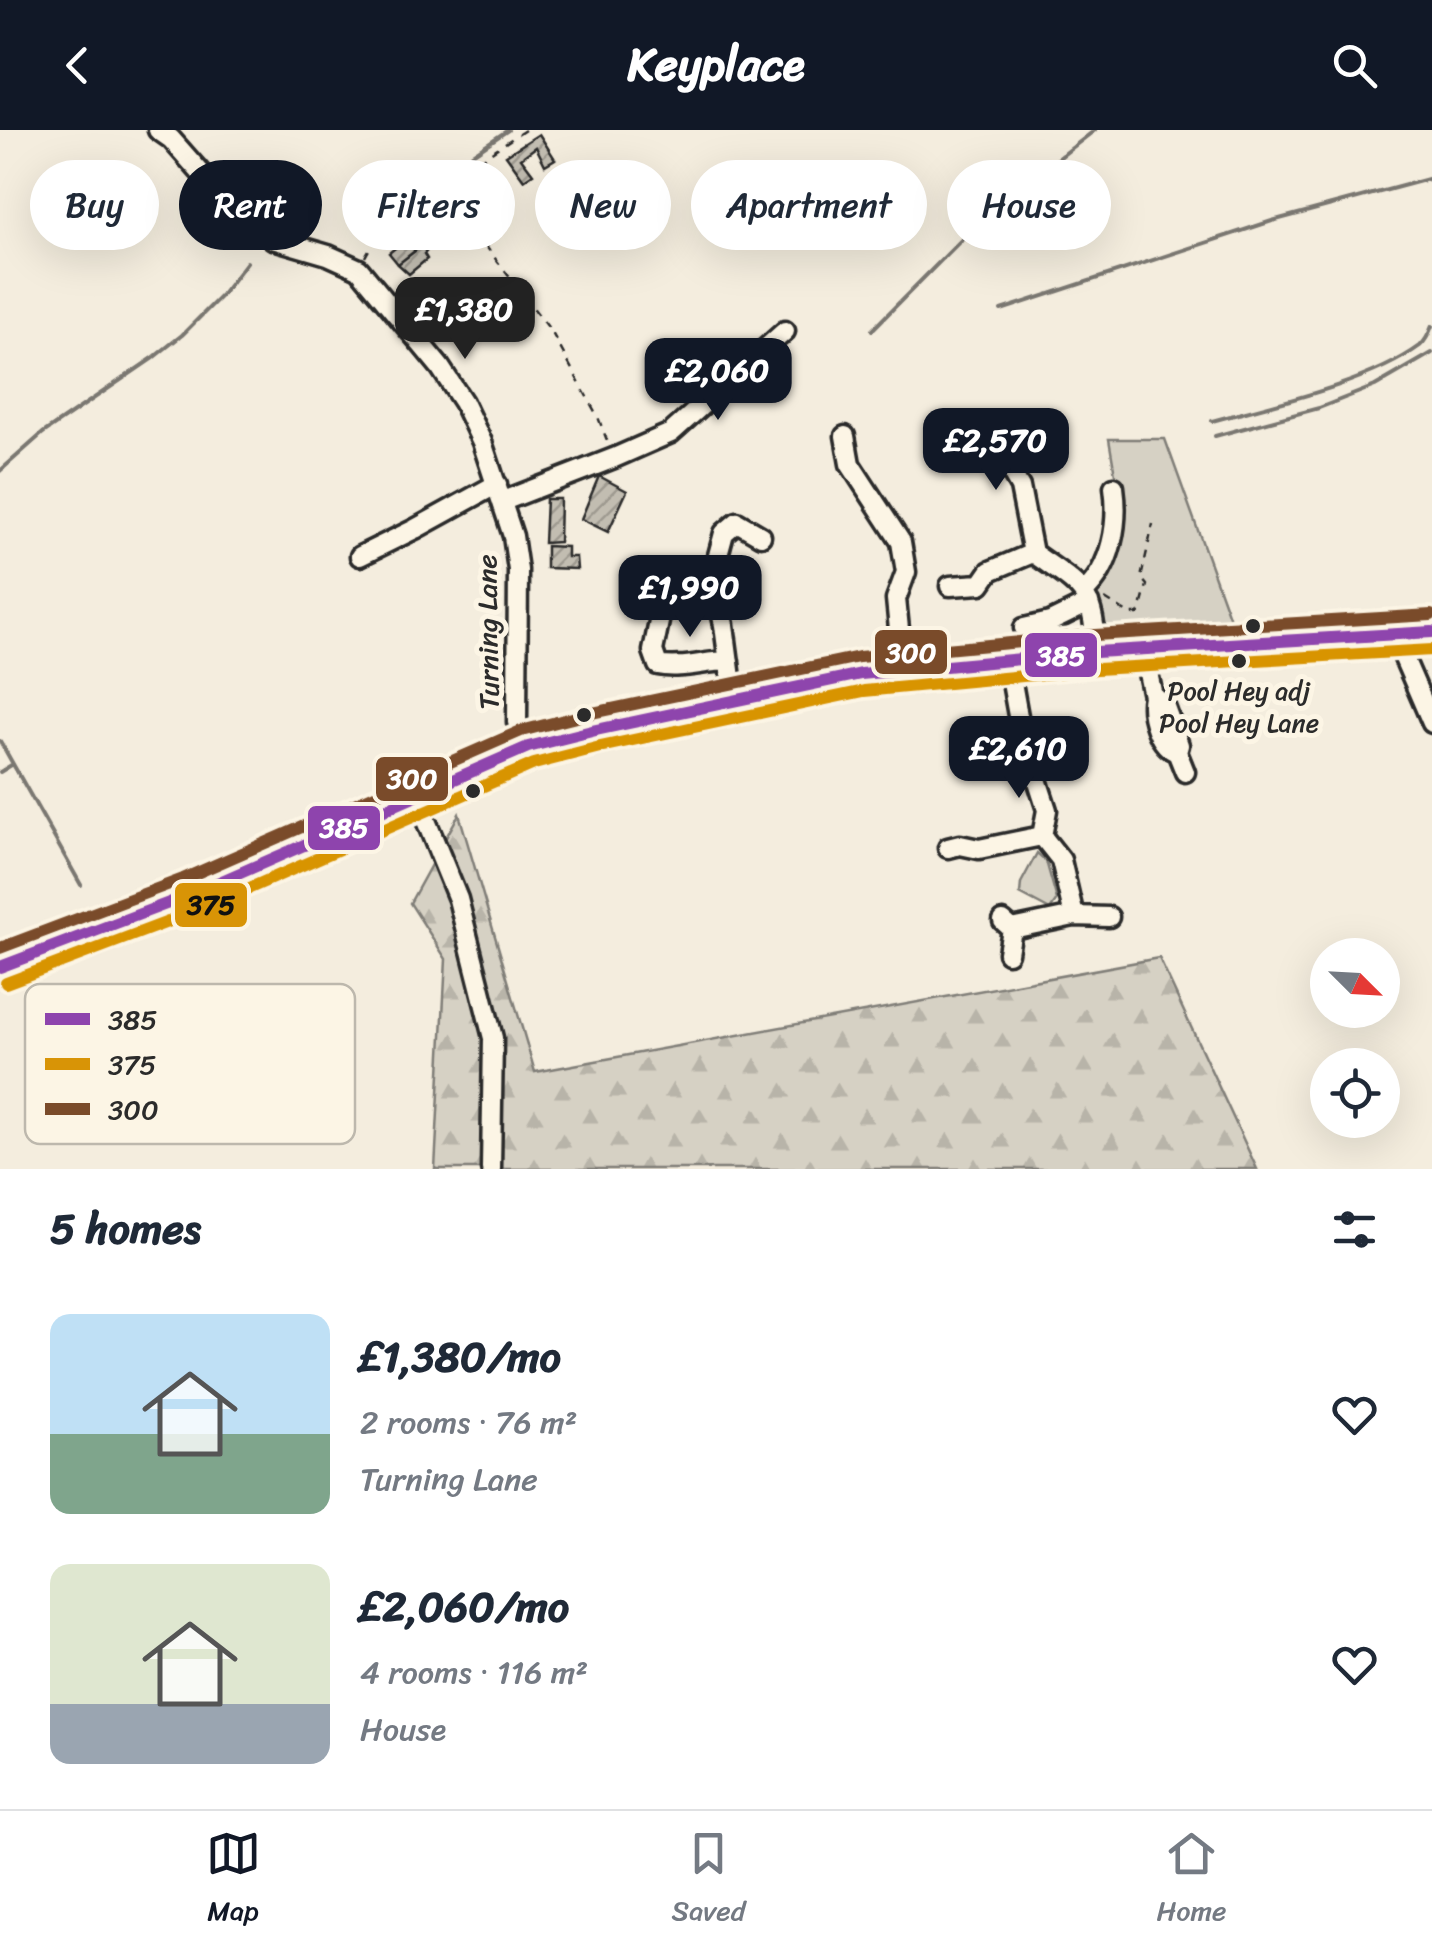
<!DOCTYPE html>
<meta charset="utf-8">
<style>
:root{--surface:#fff;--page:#f2f2f3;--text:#1f2937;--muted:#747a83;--line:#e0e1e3;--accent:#111827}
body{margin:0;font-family:Sriracha,sans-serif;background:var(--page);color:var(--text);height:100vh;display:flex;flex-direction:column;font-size:38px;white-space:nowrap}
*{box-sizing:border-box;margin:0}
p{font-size:32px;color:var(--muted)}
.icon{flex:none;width:55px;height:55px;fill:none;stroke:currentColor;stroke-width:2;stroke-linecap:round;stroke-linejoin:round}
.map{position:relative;height:1039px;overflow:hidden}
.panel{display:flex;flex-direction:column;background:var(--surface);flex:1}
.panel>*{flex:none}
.guide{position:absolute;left:30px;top:30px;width:1372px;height:90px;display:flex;gap:20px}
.needle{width:65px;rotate:114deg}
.tools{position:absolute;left:1310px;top:808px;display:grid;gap:20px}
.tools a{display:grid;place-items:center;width:90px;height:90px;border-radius:50%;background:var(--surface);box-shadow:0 10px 40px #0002;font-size:50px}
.price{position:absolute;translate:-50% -85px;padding:0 22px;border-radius:20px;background:var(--accent);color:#fff;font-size:32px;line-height:65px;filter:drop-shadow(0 2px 5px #0008)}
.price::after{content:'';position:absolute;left:50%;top:60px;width:30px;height:22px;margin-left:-15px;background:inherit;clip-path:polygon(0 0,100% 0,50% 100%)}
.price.current{background:#222;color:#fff}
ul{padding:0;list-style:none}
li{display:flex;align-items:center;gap:30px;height:250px;padding:0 50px}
li span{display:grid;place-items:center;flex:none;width:280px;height:200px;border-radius:20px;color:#555}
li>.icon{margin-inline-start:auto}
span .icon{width:120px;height:120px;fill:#fffc;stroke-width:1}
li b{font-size:42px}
h2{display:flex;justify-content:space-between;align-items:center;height:120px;padding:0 50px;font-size:42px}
.chip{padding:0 35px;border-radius:45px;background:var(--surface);box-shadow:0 10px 40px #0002;font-size:35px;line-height:90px}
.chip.current{background:var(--accent);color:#fff}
header{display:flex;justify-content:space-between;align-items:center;height:130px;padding:0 50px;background:var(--accent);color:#fff;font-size:45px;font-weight:700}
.dock{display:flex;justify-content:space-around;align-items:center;height:140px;border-top:2px solid var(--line);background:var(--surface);font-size:28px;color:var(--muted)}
.dock a{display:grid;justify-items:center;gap:5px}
.dock .current{color:var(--accent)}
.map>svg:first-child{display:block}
.forest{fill:url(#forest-firs);stroke:#807e78;stroke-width:2.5}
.park{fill:#d6d1c4;stroke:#807e78;stroke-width:2.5}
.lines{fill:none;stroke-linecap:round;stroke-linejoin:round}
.stream{stroke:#7a7771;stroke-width:4}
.building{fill:url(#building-hatch);stroke:#2b2b2b;stroke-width:2.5}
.minor-casing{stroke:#2b2b2b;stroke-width:25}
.highway-casing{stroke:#2b2b2b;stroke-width:32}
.path{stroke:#2b2b2b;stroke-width:2.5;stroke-dasharray:8 8;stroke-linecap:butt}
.minor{stroke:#fcf5e5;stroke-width:18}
.highway{stroke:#fcf5e5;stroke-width:25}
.bus-1-casing{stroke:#fcf5e5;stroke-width:20}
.bus-2-casing{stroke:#fcf5e5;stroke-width:20}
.bus-3-casing{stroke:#fcf5e5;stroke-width:20}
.bus-1{stroke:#8e44ad;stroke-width:12}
.bus-2{stroke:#d89406;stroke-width:12}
.bus-3{stroke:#7a4b2a;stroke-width:12}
.bus-dot{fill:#2b2b2b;stroke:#fcf5e5;stroke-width:4}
.labels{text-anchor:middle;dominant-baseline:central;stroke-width:10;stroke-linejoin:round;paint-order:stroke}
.bus-label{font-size:26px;fill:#2b2b2b;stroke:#fcf5e5}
.street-label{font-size:28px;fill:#2b2b2b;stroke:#fcf5e5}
.key{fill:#fcf5e5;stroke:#bdb8ad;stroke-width:2.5}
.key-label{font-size:28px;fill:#2b2b2b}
.line-badge{stroke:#fcf5e5;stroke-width:4}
.badge-label{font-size:28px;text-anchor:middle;font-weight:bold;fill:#fff}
.pale-badge-label{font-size:28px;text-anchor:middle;font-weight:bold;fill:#111}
</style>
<header><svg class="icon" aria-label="back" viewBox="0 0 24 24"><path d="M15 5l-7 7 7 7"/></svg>Keyplace<svg class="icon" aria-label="search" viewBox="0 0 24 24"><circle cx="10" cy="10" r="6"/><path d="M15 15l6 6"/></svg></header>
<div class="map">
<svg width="1432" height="1039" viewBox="0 0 1432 1039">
<defs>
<pattern id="forest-firs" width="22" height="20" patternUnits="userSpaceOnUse" patternTransform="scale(2.5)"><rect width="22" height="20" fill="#d6d1c4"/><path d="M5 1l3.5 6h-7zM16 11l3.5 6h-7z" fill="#b8b4a9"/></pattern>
<pattern id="building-hatch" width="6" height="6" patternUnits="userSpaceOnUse" patternTransform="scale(2.5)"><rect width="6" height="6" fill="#c2bdb1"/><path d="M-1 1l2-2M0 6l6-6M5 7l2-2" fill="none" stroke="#9e9a90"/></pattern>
</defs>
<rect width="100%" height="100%" fill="#f4edde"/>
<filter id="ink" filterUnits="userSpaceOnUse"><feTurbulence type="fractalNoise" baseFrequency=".01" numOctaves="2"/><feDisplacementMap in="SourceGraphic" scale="20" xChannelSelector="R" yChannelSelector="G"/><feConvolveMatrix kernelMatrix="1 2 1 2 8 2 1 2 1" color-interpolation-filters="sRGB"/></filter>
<g filter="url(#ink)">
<path class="forest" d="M459 684 535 942 1159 828 1257 1039H435L446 829 410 773Z"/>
<path class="park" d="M1109 309H1165L1231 492 1098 506 1088 465 1094 455 1117 356Z
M1037 723 1046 731 1057 770 1050 780 1020 764 1021 753Z"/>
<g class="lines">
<path class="stream" d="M462 31 508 0
M1001 180 1272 91 1432 48
M872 200 987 84 1095 0
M1212 291C1274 274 1368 254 1420 216 1426 211 1429 204 1432 196
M1215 306 1319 278 1375 256 1432 223
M0 341 43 303 153 228 182 205 221 166 247 132
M0 611 81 755
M0 642 13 634"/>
</g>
<path class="building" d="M539 4 555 29 545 35 536 17 521 28 533 44 524 50 506 25Z
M405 110 415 121 398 134 389 123Z
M421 116 426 122 424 124 427 129 409 144 398 134Z
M599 346 627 361 608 402 581 389Z
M546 369H560L559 412 544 413Z
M546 416 567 417V427H576L577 439 546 438Z"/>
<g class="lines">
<defs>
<path id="minor" d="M158 0 171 9 230 76 273 109 328 125 359 139 440 237 463 272 482 312 513 406 518 440 517 592 528 617
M845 306 850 334 901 412 906 442 896 469 903 540
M943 318 987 300 1020 357 1033 423
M503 371 614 328 671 303 785 201
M360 426 415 399 497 354
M950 456 981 454 990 441 1033 423C1082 458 1094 458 1096 522
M1084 462C1112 437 1119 392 1114 357
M662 477 653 521 658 535C681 540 705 531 729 531
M1024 498 1050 492 1089 473
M1390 505 1400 519 1432 593
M1143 520 1153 566 1164 574 1179 615 1177 622C1159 616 1149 585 1153 566
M1008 530 1020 597 1047 680 1042 706 1061 730 1074 786 1012 799
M734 571 724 495 713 444 724 403 737 392 761 406
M1177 622 1185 642
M416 666 458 769 493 908 491 1039
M948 718 960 715 979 719 1042 706
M1074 786 1109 787
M1003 791 1012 799 1008 823"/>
<path id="highway" d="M0 837 190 765 528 617 596 600 861 544 1096 522 1432 502"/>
</defs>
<use href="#minor" class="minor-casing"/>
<use href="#highway" class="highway-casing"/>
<path class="path" d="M525 0 464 40 453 66 461 84 551 201 598 287 608 313
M365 127C383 90 430 63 463 41
M1105 469 1129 484H1138L1140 481 1147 455 1141 448 1153 394"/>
<use href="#minor" class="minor"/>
<use href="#highway" class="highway"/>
<defs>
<path id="bus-1" d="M0 837 190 765 528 617 596 600 861 544 1096 522 1432 502"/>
<path id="bus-2" d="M6 853 197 781 534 634 600 617 864 561 1097 539 1432 520"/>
<path id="bus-3" d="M0 818 183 749 521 601 592 583 859 527 1095 505 1431 485"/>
</defs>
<use href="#bus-1" class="bus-1-casing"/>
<use href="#bus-2" class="bus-2-casing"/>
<use href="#bus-3" class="bus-3-casing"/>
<use href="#bus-1" class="bus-1"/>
<use href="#bus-2" class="bus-2"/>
<use href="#bus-3" class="bus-3"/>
</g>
</g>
<g class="bus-dot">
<circle cx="1253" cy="496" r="9"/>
<circle cx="1239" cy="531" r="9"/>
<circle cx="584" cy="585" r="9"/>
<circle cx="473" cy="661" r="9"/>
</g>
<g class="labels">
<g class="bus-label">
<text x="1239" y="561">Pool Hey adj<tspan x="1239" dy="32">Pool Hey Lane</tspan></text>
</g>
<g class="street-label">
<text transform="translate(488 502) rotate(-91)">Turning Lane</text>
</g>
</g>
<rect x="25" y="854" width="330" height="160" rx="15" class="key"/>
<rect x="45" y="883" width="45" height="12" fill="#8e44ad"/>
<rect x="45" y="928" width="45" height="12" fill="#d89406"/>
<rect x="45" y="973" width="45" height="12" fill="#7a4b2a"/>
<g class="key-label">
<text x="108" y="899">385</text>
<text x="108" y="944">375</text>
<text x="108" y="989">300</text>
</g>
<g class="line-badge">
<rect x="873" y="498" width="76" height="48" rx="10" fill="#7a4b2a"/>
<rect x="1023" y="501" width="76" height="48" rx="10" fill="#8e44ad"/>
<rect x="374" y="625" width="76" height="48" rx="10" fill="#7a4b2a"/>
<rect x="306" y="674" width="76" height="48" rx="10" fill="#8e44ad"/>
<rect x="173" y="751" width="76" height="48" rx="10" fill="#d89406"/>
</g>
<g class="badge-label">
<text x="911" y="532">300</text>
<text x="1061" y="535">385</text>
<text x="412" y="658">300</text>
<text x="344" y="707">385</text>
</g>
<g class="pale-badge-label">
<text x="211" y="784">375</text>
</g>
</svg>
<div class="tools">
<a><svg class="needle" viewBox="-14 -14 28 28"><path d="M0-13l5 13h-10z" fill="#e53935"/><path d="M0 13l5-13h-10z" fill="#747a83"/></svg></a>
<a><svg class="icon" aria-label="locate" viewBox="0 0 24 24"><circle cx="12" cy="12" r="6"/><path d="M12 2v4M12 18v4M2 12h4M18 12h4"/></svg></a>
</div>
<b class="price current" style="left:465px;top:232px">£1,380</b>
<b class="price" style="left:718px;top:293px">£2,060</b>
<b class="price" style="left:996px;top:363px">£2,570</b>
<b class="price" style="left:690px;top:510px">£1,990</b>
<b class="price" style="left:1019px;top:671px">£2,610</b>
<div class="guide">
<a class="chip">Buy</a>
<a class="chip current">Rent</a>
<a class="chip">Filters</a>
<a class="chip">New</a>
<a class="chip">Apartment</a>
<a class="chip">House</a>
</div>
</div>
<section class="panel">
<h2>5 homes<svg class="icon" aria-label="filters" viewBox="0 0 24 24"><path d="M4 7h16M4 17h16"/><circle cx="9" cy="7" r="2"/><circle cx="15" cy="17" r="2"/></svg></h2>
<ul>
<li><span style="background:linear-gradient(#bfe0f5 60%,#7fa58c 0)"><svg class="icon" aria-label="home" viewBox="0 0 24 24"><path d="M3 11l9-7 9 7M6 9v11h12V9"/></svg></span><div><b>£1,380/mo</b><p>2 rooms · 76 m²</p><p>Turning Lane</p></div><svg class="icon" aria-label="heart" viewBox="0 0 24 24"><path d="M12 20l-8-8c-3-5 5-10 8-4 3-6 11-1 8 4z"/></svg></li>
<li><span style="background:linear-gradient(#dfe7d0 70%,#9aa5b1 0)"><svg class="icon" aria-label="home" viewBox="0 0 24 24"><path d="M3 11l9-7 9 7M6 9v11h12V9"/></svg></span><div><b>£2,060/mo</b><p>4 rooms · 116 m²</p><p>House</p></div><svg class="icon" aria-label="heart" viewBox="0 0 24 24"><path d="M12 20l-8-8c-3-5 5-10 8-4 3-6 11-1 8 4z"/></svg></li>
</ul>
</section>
<nav class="dock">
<a class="current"><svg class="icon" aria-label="map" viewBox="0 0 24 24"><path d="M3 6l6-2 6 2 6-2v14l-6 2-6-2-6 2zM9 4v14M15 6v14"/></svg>Map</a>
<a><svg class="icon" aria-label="saved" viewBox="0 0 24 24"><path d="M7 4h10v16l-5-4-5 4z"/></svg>Saved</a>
<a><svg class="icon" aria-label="home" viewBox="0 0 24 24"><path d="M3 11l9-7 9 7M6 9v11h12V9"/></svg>Home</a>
</nav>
